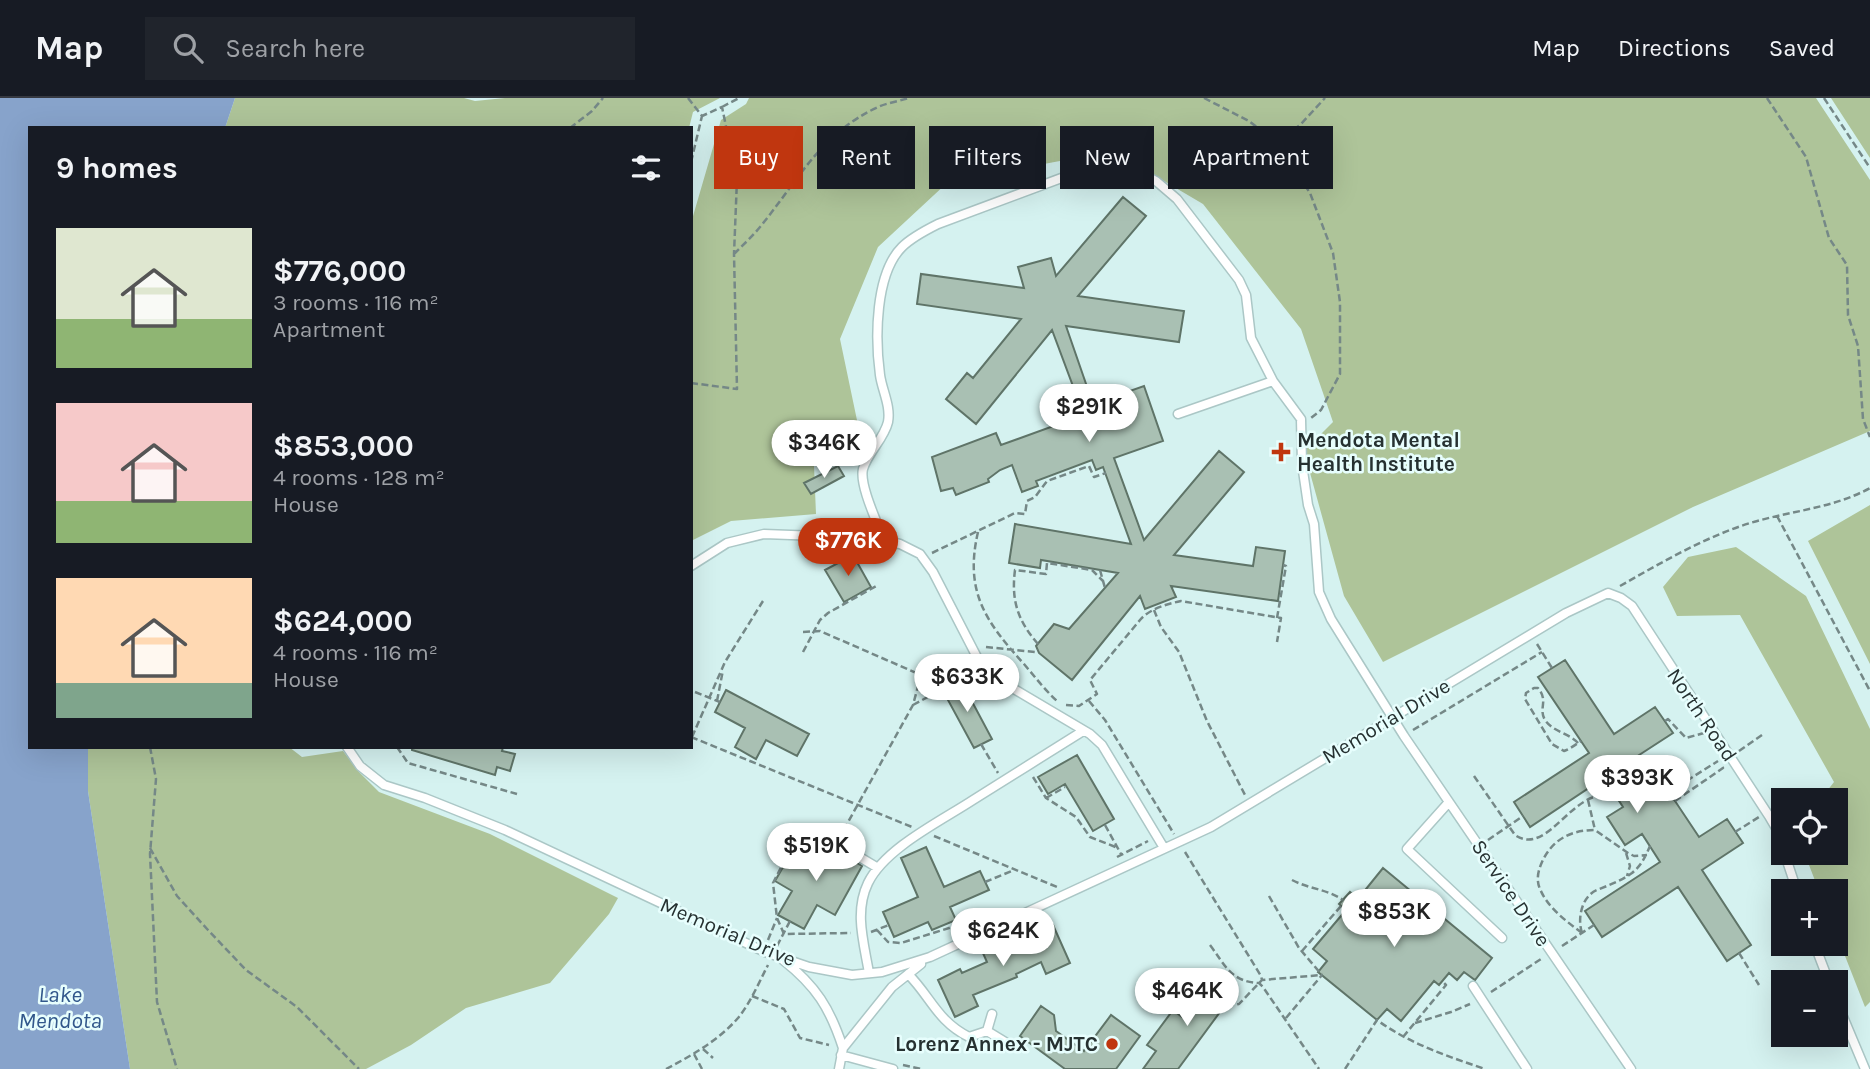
<!DOCTYPE html>
<meta charset="utf-8">
<style>
:root{--surface:#171b24;--page:#20242c;--text:#f1f3f6;--muted:#9ea1a6;--line:#363941;--accent:#c0360f}
body{margin:0;font-family:Karla,sans-serif;background:var(--page);color:var(--text);height:100vh;display:flex;flex-direction:column;font-size:26px;white-space:nowrap}
*{box-sizing:border-box;margin:0}
p{font-size:23px;color:var(--muted)}
.icon{flex:none;width:38px;height:38px;fill:none;stroke:currentColor;stroke-width:2;stroke-linecap:round;stroke-linejoin:round}
.map{position:relative;flex:1;overflow:hidden}
.panel{position:absolute;left:28px;top:28px;width:665px;height:623px;display:flex;flex-direction:column;background:var(--surface);border-radius:0px;box-shadow:0 7px 28px #0002}
.panel>*{flex:none}
.hud{position:absolute;left:714px;top:28px;width:665px;height:63px;display:flex;gap:14px}
.buttons{position:absolute;left:1771px;top:690px;display:grid;gap:14px}
.buttons a{display:grid;place-items:center;width:77px;height:77px;border-radius:0px;background:var(--surface);box-shadow:0 7px 28px #0002;font-size:35px}
.price{position:absolute;translate:-50% -60px;padding:0 16px;border-radius:24px;background:#fff;color:#222;font-size:23px;line-height:46px;filter:drop-shadow(0 2px 4px #0008)}
.price::after{content:'';position:absolute;left:50%;top:42px;width:21px;height:16px;margin-left:-10px;background:inherit;clip-path:polygon(0 0,100% 0,50% 100%)}
.price.active{background:var(--accent);color:#fff}
ul{padding:0;list-style:none}
li{display:flex;align-items:center;gap:21px;height:175px;padding:0 28px}
li span{display:grid;place-items:center;flex:none;width:196px;height:140px;border-radius:0px;color:#555}
li>.icon{margin-inline-start:auto}
span .icon{width:84px;height:84px;fill:#fffc;stroke-width:1}
li b{font-size:30px}
h2{display:flex;justify-content:space-between;align-items:center;height:84px;padding:0 28px;font-size:30px}
.pill{padding:0 24px;border-radius:0px;background:var(--surface);box-shadow:0 7px 28px #0002;font-size:24px;line-height:63px}
.pill.active{background:var(--accent);color:#fff}
header{display:flex;align-items:center;gap:42px;box-sizing:border-box;height:98px;padding:0 35px;background:var(--surface);border-bottom:2px solid var(--line)}
header strong{font-size:33px}
nav{display:flex;gap:38px;margin-inline-start:auto;font-size:24px}
.search{width:490px;height:63px;background:var(--page);display:flex;align-items:center;gap:18px;box-sizing:border-box;padding:0 24px;border-radius:0px;color:var(--muted);font-size:26px}
.map>svg:first-child{display:block}
.green{fill:#aec499}
.water{fill:#87a3cb}
.building{fill:#a9c0b3;stroke:#5f7468;stroke-width:2}
.lines{fill:none;stroke-linecap:round;stroke-linejoin:round}
.lane-casing{stroke:#abc7c6;stroke-width:11}
.path{stroke:#758887;stroke-width:2.5;stroke-dasharray:7 3.5;stroke-linecap:butt}
.lane{stroke:#fff;stroke-width:8}
.poi-dot{fill:#c0360f;stroke:#e7fefd;stroke-width:2.5}
.labels{text-anchor:middle;dominant-baseline:central;stroke-width:5;stroke-linejoin:round;paint-order:stroke}
.poi-label{font-size:21px;font-weight:bold;fill:#263131;stroke:#e7fefd;text-anchor:start}
.street-label{font-size:21px;fill:#263131;stroke:#e7fefd}
.water-label{font-size:23px;font-style:italic;fill:#31578b;stroke:#e7fefd}
</style>
<header>
<strong>Map</strong>
<div class="search"><svg class="icon" aria-label="search" viewBox="0 0 24 24"><circle cx="10" cy="10" r="6"/><path d="M15 15l6 6"/></svg>Search here</div>
<nav><a>Map</a><a>Directions</a><a>Saved</a></nav>
</header>
<div class="map">
<svg width="1870" height="971" viewBox="0 0 1870 971">
<rect width="100%" height="100%" fill="#d5f2f0"/>
<path class="green" d="M235 0H464L475 3 505 0H720L693 14 689 30H225Z
M749 0H1816L1870 82V333L1693 409 1383 564 1344 498 1304 353 1333 324 1301 231 1203 106 1113 53 948 84 878 149 840 241 858 327 813 344 816 416 731 423 691 443V125L721 22 746 6Z
M1831 0H1870V60Z
M1870 407V566L1808 443Z
M1736 449 1806 498 1870 631V904L1865 909 1836 835V793H1819L1804 754H1836V702H1820L1834 684 1740 517 1677 518 1663 489 1688 459Z
M88 649H289L302 659 343 653 359 674 379 694 490 736 618 800 609 816 550 885 466 910 411 947 366 971H130L88 693Z"/>
<path class="water" d="M0 0H235L225 30H30V649H88V693L130 971H0Z"/>
<path class="building" d="M1123 99 1146 118 1078 198 1184 213 1179 244 1066 228 1093 306 1144 288 1163 343 1114 360 1144 442 1219 353 1244 374 1174 457 1253 468 1256 449 1285 453 1278 503 1171 488 1176 499 1145 511 1140 498 1072 582 1039 555 1036 548 1054 526 1069 531 1118 475 1041 462 1040 470 1009 465 1015 426 1131 446 1103 369 1096 372 1092 362 1036 383 1038 388 1022 394 1012 367 1000 372 988 381 989 384 956 397 953 390 941 393 932 359 996 335 1001 347 1073 321 1069 311 1080 307 1052 232 976 326 946 301 967 275 973 280 1021 221 917 206 921 176 1024 190 1018 169 1051 160 1056 178Z
M838 368 844 378 811 396 804 385Z
M853 457 871 489 844 504 825 472Z
M1565 562 1614 636 1655 609 1673 635 1633 661 1645 679 1655 673 1699 739 1727 721 1743 745 1702 772 1751 847 1727 863 1678 789 1602 839 1585 813 1660 764 1642 736 1625 747 1607 719 1623 709 1604 680 1530 729 1514 704 1589 655 1538 579Z
M960 581 992 641 974 650 942 591Z
M726 592 809 636 797 658 766 642 756 661 735 649 745 630 715 614Z
M412 649H503L502 653 515 656 510 673 497 669 495 677 412 652Z
M1077 657 1114 721 1093 733 1065 686 1048 696 1038 679Z
M819 741 825 750 834 751 862 768 835 817 817 807 804 831 778 817 792 793 775 783 790 757 805 766Z
M926 749 944 789 980 773 989 792 950 809 956 822 932 832 928 824 894 839 883 814 918 799 901 760Z
M1383 770 1492 860 1475 882 1464 874 1457 882 1449 875 1439 887 1434 883 1401 923 1387 911 1377 922 1318 874 1327 863 1313 851 1346 812 1339 806 1350 794 1358 801Z
M1053 827 1070 865 1046 876 1041 864 1016 876 1017 879 973 897 978 908 955 919 938 882 960 871 962 875 987 864 982 853 1002 843 1006 853 1030 842 1028 838Z
M1211 879 1234 895 1178 971H1143L1156 953 1147 947 1173 912 1182 919Z
M1041 908 1054 917 1056 933 1084 953 1111 917 1140 938 1116 971H1065L1020 938Z"/>
<g class="lines">
<defs>
<path id="lane" d="M1178 316 1273 283
M884 443C878 426 859 387 863 371 868 354 884 341 888 324 891 308 882 292 880 277 875 240 875 176 902 149 912 139 926 132 938 126L1083 72 1110 69 1137 73 1156 83 1177 101 1239 182 1246 197 1251 240 1273 283 1301 321 1302 366 1308 407 1314 426 1319 494 1331 521 1404 638 1631 971
M691 468 727 445 764 436 872 440 900 446 920 456 933 474 980 565 989 576 1090 636 1102 647 1164 750
M347 649 360 668 384 687 425 700 505 732 765 854 809 869 852 877 882 874 930 859 1211 729 1566 515 1608 495 1621 500 1632 508 1769 718 1776 730 1783 751
M1449 704 1407 751 1502 840
M828 744 836 745 878 770
M1784 754 1797 793
M1814 845 1829 884
M783 862C816 888 830 910 843 950
M869 875C864 845 854 814 868 785 885 750 941 723 973 702 1010 679 1046 656 1083 633
M908 876C931 899 937 923 969 939L987 933 992 916
M1473 888 1527 971
M1836 902 1865 971
M987 933 1010 947
M841 957 893 971
M839 971 843 950 892 889 921 866"/>
</defs>
<use href="#lane" class="lane-casing"/>
<path class="path" d="M688 0 702 18 691 64
M1204 0 1249 23 1277 45 1310 95 1333 155 1340 204V276L1321 312 1311 320
M1767 0 1806 59 1829 140 1847 167 1848 217 1858 248 1863 321 1870 339
M1824 0 1870 70
M722 9 739 0
M570 30 592 13 603 0
M1277 45 1301 26 1325 0
M734 156C744 146 755 136 764 124 800 79 822 35 878 9 887 5 899 3 909 0
M691 285 737 291 734 156 737 81 722 9 702 18
M1777 418 1870 593
M978 434C964 494 986 524 1024 566 1035 579 1045 592 1057 603
M932 455 1015 415 1025 416 1027 403 1035 399 1047 383 1089 368 1094 379 1106 375
M1100 472 1105 490
M1620 488C1659 466 1698 443 1741 428 1784 413 1830 412 1870 390
M1154 512 1161 529 1179 554 1207 623 1245 697
M1277 520 1286 468 1283 467
M803 534 820 533 921 577 913 607 842 735
M1038 546C1018 523 1011 503 1015 472L1046 476 1047 465 1092 472 1103 483
M1537 546 1552 570
M986 549 1035 554 1038 552
M803 554 820 522 828 515 878 487
M695 594 720 604
M717 603 723 572
M1089 603 1105 622 1174 736
M913 607 939 593 954 580 973 574
M1066 607 1079 608 1097 596 1090 582 1140 522C1149 511 1167 506 1181 503L1281 520 1277 544
M1665 623 1668 621 1686 640 1704 635
M1413 632 1542 554
M691 639 912 729
M692 639 725 564 763 503
M1578 645C1569 635 1553 634 1545 622 1538 610 1549 603 1538 590H1534L1526 595 1525 601 1552 646 1564 653C1570 651 1575 647 1581 643
M981 646 998 675
M150 649 156 681 150 756 157 904 177 971
M397 649 408 665 517 696
M1739 653 1762 637
M1474 678 1515 737C1550 761 1575 681 1618 700
M1033 679 1046 700 1076 719 1090 739 1118 750
M1669 694 1718 663
M1046 700 1065 689
M1588 702 1595 732
M1675 703 1723 670 1722 668
M1105 727 1121 756
M1735 734 1759 719
M934 738 1057 789
M1488 742 1523 718
M813 746 787 758 773 785 777 820 784 836 851 835
M150 750 177 798 208 832 246 872 297 909 359 971
M1185 754 1261 878 1262 882
M1626 755 1630 768 1627 778
M1117 759 1148 743
M1292 782C1309 791 1327 791 1343 802
M985 784 1014 772
M1269 798 1299 850 1322 877
M877 832 888 844 901 845 997 815
M871 834 889 827
M1582 835C1566 823 1548 810 1540 791 1536 782 1538 773 1542 764 1552 742 1570 732 1595 732L1628 755 1634 758 1647 757
M1582 835C1577 820 1582 798 1597 792 1609 787 1621 783 1632 775 1642 767 1645 759 1650 748
M768 842 777 820
M1210 847C1225 867 1231 884 1259 885L1263 889 1319 971
M777 848 790 823
M1562 848 1594 827
M1302 853 1341 808
M1739 855 1759 887
M1491 894 1541 861
M752 898 784 911 800 940 829 947
M1227 905 1234 907 1239 906 1262 882 1322 877
M1286 920 1322 877
M1415 925 1451 914 1470 906
M1403 939 1446 887 1442 883
M703 951 713 960
M694 956 702 971
M903 967 921 971
M666 971C691 958 719 942 738 920 751 904 759 884 768 867
M1345 971 1377 922C1410 946 1447 958 1485 971"/>
<use href="#lane" class="lane"/>
</g>
<g class="poi-dot">
<path d="M1277.5 343.5h7v7h7v7h-7v7h-7v-7h-7v-7h7z"/>
<circle cx="1112" cy="946" r="7"/>
</g>
<g class="labels">
<g class="poi-label">
<text x="1297" y="342">Mendota Mental<tspan x="1297" dy="24">Health Institute</tspan></text>
<text x="1098" y="946" text-anchor="end">Lorenz Annex - MJTC</text>
</g>
<g class="street-label">
<text transform="translate(1702 617) rotate(56)">North Road</text>
<text transform="translate(1386 623) rotate(-31)">Memorial Drive</text>
<text transform="translate(1511 795) rotate(56)">Service Drive</text>
<text transform="translate(728 834) rotate(23)">Memorial Drive</text>
</g>
<g class="water-label">
<text x="60" y="896">Lake<tspan x="60" dy="26">Mendota</tspan></text>
</g>
</g>
</svg>
<div class="buttons">
<a><svg class="icon" aria-label="locate" viewBox="0 0 24 24"><circle cx="12" cy="12" r="6"/><path d="M12 2v4M12 18v4M2 12h4M18 12h4"/></svg></a>
<a>+</a>
<a>−</a>
</div>
<b class="price" style="left:1089px;top:346px">$291K</b>
<b class="price" style="left:824px;top:382px">$346K</b>
<b class="price active" style="left:848px;top:480px">$776K</b>
<b class="price" style="left:967px;top:616px">$633K</b>
<b class="price" style="left:1637px;top:717px">$393K</b>
<b class="price" style="left:816px;top:785px">$519K</b>
<b class="price" style="left:1394px;top:851px">$853K</b>
<b class="price" style="left:1003px;top:870px">$624K</b>
<b class="price" style="left:1187px;top:930px">$464K</b>
<div class="hud">
<a class="pill active">Buy</a>
<a class="pill">Rent</a>
<a class="pill">Filters</a>
<a class="pill">New</a>
<a class="pill">Apartment</a>
</div>
<section class="panel">
<h2>9 homes<svg class="icon" aria-label="filters" viewBox="0 0 24 24"><path d="M4 7h16M4 17h16"/><circle cx="9" cy="7" r="2"/><circle cx="15" cy="17" r="2"/></svg></h2>
<ul>
<li><span style="background:linear-gradient(#dfe7d0 65%,#8fb573 0)"><svg class="icon" aria-label="home" viewBox="0 0 24 24"><path d="M3 11l9-7 9 7M6 9v11h12V9"/></svg></span><div><b>$776,000</b><p>3 rooms · 116 m²</p><p>Apartment</p></div></li>
<li><span style="background:linear-gradient(#f6c9c9 70%,#8fb573 0)"><svg class="icon" aria-label="home" viewBox="0 0 24 24"><path d="M3 11l9-7 9 7M6 9v11h12V9"/></svg></span><div><b>$853,000</b><p>4 rooms · 128 m²</p><p>House</p></div></li>
<li><span style="background:linear-gradient(#ffd9b3 75%,#7fa58c 0)"><svg class="icon" aria-label="home" viewBox="0 0 24 24"><path d="M3 11l9-7 9 7M6 9v11h12V9"/></svg></span><div><b>$624,000</b><p>4 rooms · 116 m²</p><p>House</p></div></li>
</ul>
</section>
</div>
